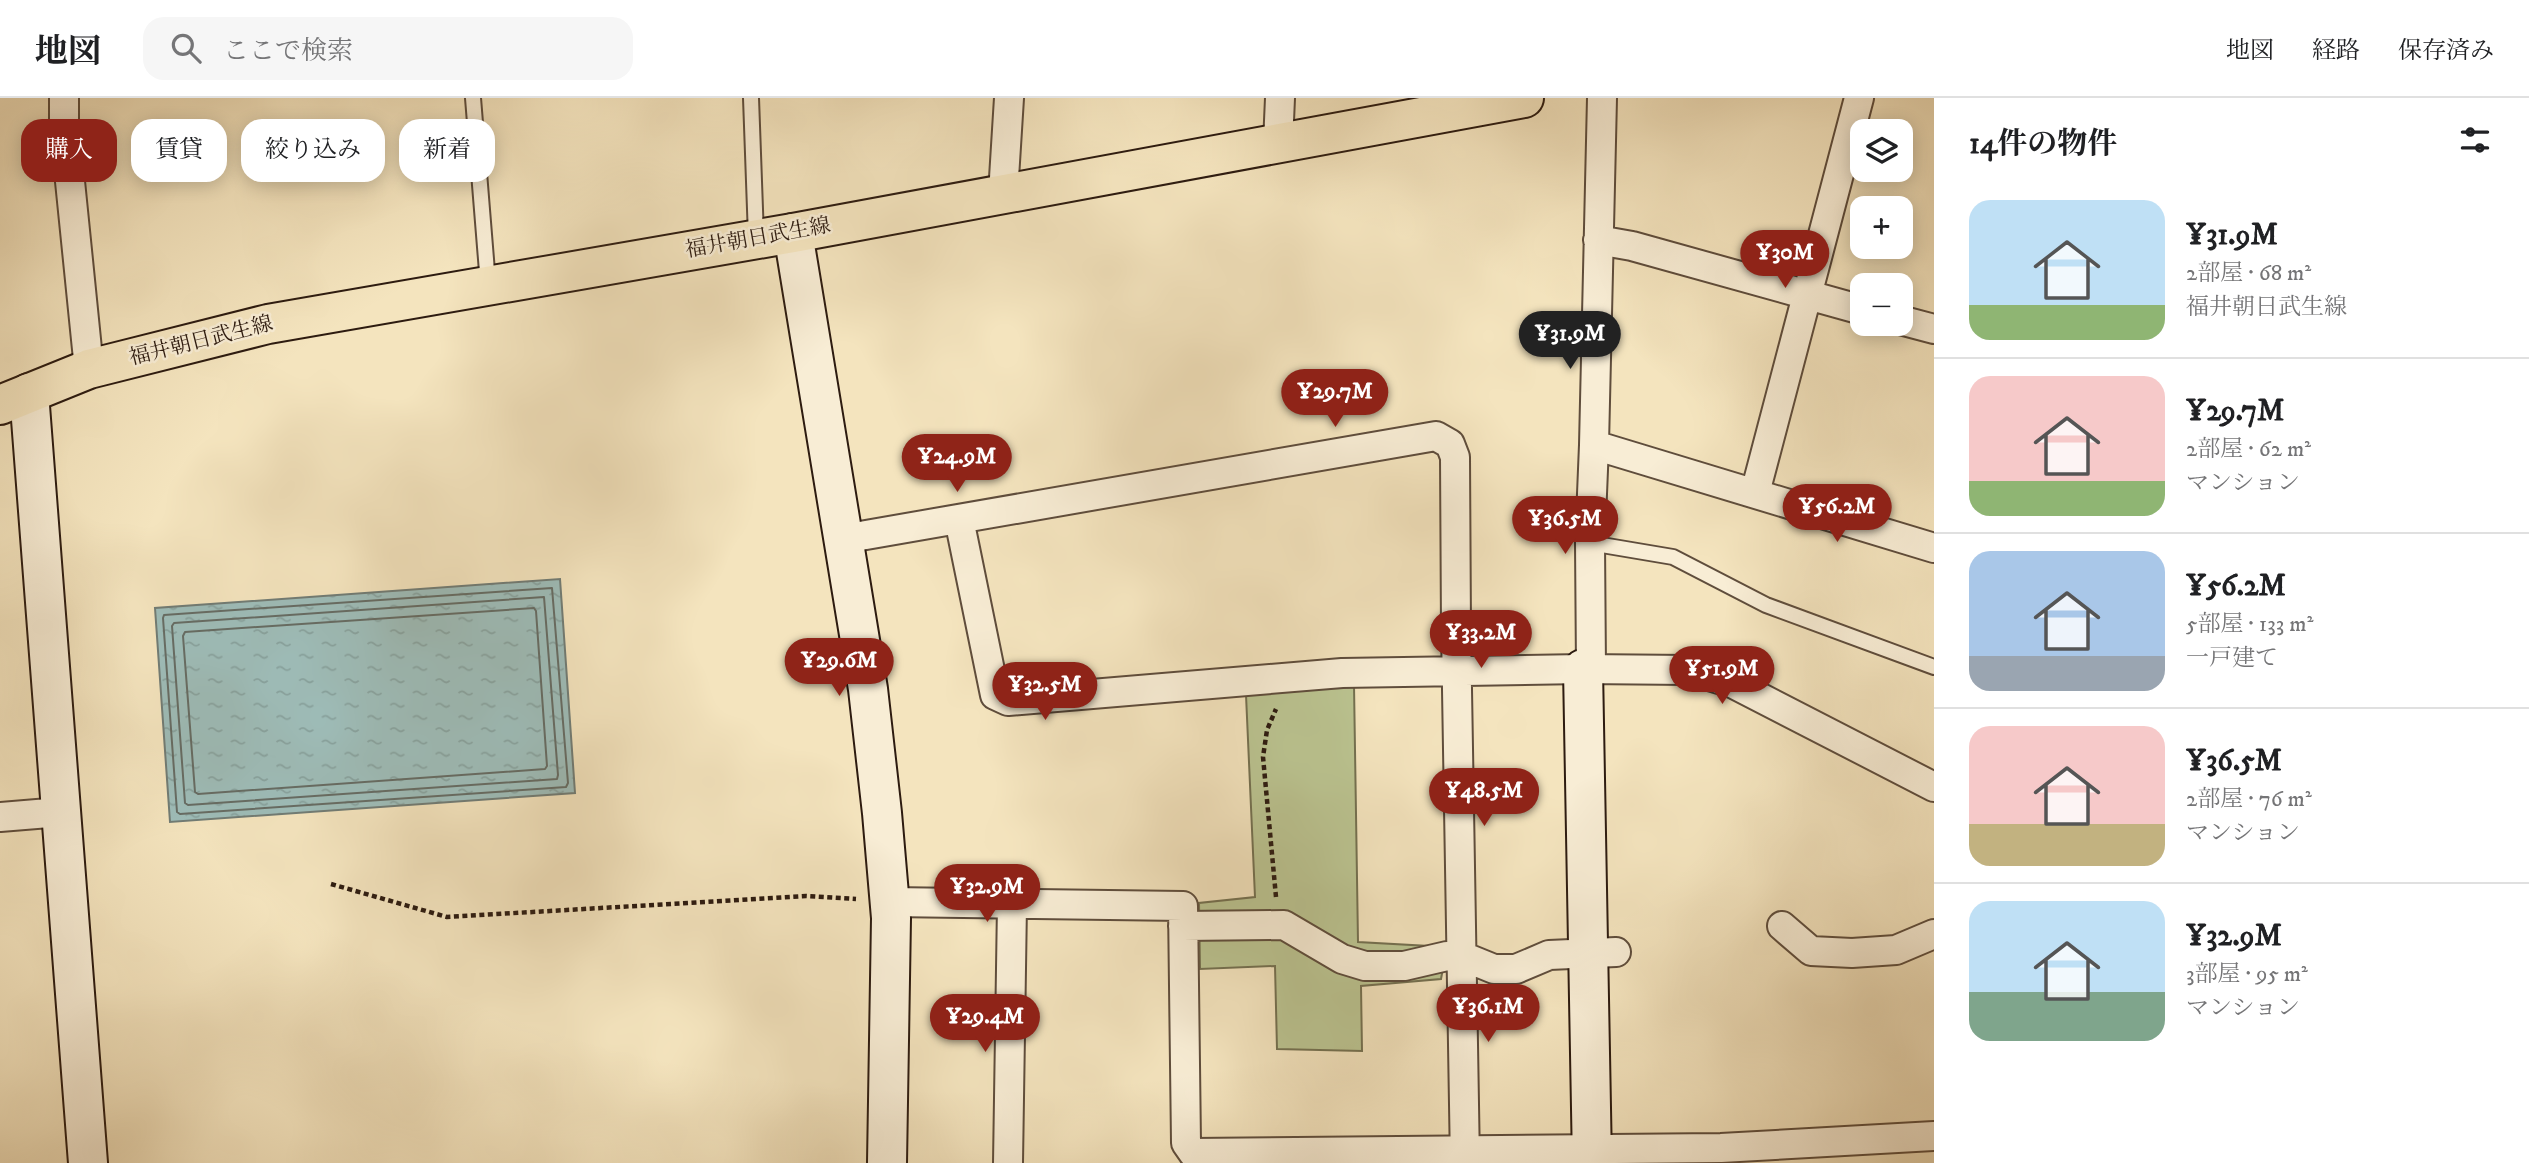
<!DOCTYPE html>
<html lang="ja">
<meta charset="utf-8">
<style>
:root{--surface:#fff;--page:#f6f6f6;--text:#202124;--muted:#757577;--line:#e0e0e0;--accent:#8f2418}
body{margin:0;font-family:"IM FELL DW Pica","Noto Serif JP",serif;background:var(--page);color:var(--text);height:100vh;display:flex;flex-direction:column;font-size:26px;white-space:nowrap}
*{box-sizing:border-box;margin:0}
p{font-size:23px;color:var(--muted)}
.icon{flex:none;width:38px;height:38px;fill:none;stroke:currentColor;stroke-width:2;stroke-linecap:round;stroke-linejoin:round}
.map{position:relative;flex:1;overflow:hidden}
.side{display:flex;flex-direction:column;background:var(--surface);width:595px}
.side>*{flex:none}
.hud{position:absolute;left:21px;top:21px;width:665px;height:63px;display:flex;gap:14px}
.controls{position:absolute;left:1850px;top:21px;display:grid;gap:14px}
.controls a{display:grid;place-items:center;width:63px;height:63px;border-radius:14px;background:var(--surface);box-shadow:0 4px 18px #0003;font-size:35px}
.price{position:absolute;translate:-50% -60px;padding:0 16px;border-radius:24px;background:var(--accent);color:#fff;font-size:23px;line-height:46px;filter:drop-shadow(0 2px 4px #0008)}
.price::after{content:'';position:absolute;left:50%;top:42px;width:21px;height:16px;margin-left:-10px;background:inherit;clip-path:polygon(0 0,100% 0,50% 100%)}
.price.active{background:#222;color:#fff}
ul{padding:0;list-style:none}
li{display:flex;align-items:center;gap:21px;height:175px;padding:0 35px}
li+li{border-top:2px solid var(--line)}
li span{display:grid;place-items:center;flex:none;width:196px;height:140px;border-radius:21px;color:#555}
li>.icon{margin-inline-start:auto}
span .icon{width:84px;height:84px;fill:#fffc;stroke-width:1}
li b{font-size:30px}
h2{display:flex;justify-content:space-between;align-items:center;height:84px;padding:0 35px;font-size:30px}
.pill{padding:0 24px;border-radius:21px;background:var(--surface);box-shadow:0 4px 18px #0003;font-size:24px;line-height:63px}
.pill.active{background:var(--accent);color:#fff}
header{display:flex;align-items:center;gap:42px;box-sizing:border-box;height:98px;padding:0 35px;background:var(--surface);border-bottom:2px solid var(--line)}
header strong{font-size:33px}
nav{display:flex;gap:38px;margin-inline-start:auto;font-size:24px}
.search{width:490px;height:63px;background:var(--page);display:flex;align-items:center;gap:18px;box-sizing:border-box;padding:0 24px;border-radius:21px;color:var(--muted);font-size:26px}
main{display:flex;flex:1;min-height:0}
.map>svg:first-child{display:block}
.park{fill:#bbc491;stroke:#747050;stroke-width:2}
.water{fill:url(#water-ripples);stroke:#717c75;stroke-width:2}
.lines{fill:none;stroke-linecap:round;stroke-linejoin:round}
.shore{stroke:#666c64;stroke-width:2}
.lane-casing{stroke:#5f4d3c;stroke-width:18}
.street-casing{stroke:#5f4d3c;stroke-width:32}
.secondary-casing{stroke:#2d1b10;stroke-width:42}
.primary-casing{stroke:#2d1b10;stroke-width:42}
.path{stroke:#2d1b10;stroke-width:4.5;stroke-dasharray:5 3.5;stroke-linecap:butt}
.lane{stroke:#f8edd5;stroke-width:14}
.street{stroke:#f8edd5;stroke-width:28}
.secondary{stroke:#f8edd5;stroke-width:38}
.primary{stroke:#f4e4be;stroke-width:38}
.labels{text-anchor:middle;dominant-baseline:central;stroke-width:5;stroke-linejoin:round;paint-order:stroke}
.street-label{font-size:21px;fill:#2d1b10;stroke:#f8edd5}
</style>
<header>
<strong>地図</strong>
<div class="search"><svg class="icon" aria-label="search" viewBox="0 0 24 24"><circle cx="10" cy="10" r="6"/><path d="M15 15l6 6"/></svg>ここで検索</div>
<nav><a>地図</a><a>経路</a><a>保存済み</a></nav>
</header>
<main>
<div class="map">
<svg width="1934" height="1065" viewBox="0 0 1934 1065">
<defs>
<pattern id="water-ripples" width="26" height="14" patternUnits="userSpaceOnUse" patternTransform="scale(1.75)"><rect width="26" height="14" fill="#9ebdb9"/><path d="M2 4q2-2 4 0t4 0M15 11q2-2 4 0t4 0" fill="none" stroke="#88a29e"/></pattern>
</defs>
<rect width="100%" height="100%" fill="#f4e4be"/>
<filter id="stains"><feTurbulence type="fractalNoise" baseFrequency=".00286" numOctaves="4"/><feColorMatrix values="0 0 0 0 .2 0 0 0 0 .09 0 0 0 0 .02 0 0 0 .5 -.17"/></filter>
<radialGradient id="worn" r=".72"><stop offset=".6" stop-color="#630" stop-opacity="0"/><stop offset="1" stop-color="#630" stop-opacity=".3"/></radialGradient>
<path class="park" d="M1354 587 1358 844 1447 849 1441 881 1361 888 1362 953 1277 951 1275 868 1200 871 1199 805 1255 799 1246 597Z"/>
<path class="water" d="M560 481 575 695 170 724 155 510Z"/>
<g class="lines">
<path class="shore" d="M552 490 568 685 566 689 180 716 177 714 163 520 164 517Z
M544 499 558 677 557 681 188 707 185 705 172 528 174 525Z
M534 510 536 513 547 668 545 671 198 696 195 694 183 538 185 534Z"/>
<defs>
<path id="lane" d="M473 0 488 186
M751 0 756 139
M1590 445 1673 459 1766 507 1934 569"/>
<path id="street" d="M64 0V24L89 271
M1602 0 1594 347 1934 450
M1278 46 1280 0
M1003 96 1009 0
M1598 142 1632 148 1862 212
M1900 222 1934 231
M1755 395 1859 0
M959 421 995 597 1008 603 1342 575 1583 571 1689 572 1732 585 1934 689
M843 441 1436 338 1450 346 1455 359 1456 532 1465 1065
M1591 571 1590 445 1594 347
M0 719 61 714
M890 804 1183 808 1186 1045 1193 1055 1721 1050 1934 1038
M1183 828 1284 827 1342 861 1365 868H1404L1447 858H1462L1494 871H1516L1549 857 1616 854
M1782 828 1811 853 1852 855 1896 852 1934 836
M1008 1065 1012 806"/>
<path id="secondary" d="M793 135 868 591 882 715 891 820 887 1065
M29 295 88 1065
M1583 571 1592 1065"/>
<path id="primary" d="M0 307 89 271 268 226 793 135 1524 0"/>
</defs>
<use href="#lane" class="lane-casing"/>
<use href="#street" class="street-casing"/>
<use href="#secondary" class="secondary-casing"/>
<use href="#primary" class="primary-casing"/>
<path class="path" d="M331 786 447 819 806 798 856 801
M1276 799 1263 659 1267 632 1276 611"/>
<use href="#lane" class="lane"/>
<use href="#street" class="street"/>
<use href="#secondary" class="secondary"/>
<use href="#primary" class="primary"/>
</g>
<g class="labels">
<g class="street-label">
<text transform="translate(758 140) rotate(-10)">福井朝日武生線</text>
<text transform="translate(201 243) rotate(-14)">福井朝日武生線</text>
</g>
</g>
<rect width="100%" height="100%" filter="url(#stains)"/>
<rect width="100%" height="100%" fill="url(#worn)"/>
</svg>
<div class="controls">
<a><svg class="icon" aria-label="layers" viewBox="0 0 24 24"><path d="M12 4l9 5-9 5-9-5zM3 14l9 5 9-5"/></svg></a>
<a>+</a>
<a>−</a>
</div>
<b class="price" style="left:1785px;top:192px">¥30M</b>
<b class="price active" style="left:1570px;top:273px">¥31.9M</b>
<b class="price" style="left:1335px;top:331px">¥29.7M</b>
<b class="price" style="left:957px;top:396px">¥24.9M</b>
<b class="price" style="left:1837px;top:446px">¥56.2M</b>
<b class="price" style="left:1565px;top:458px">¥36.5M</b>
<b class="price" style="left:1481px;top:572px">¥33.2M</b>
<b class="price" style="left:839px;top:600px">¥29.6M</b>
<b class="price" style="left:1722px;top:608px">¥51.9M</b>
<b class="price" style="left:1045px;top:624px">¥32.5M</b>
<b class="price" style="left:1484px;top:730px">¥48.5M</b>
<b class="price" style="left:987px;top:826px">¥32.9M</b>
<b class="price" style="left:1488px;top:946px">¥36.1M</b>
<b class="price" style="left:985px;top:956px">¥29.4M</b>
<div class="hud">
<a class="pill active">購入</a>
<a class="pill">賃貸</a>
<a class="pill">絞り込み</a>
<a class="pill">新着</a>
</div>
</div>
<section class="side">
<h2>14件の物件<svg class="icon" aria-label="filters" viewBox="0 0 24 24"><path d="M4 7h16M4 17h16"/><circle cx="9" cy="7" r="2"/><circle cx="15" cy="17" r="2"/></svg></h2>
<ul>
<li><span style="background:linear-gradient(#bfe0f5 75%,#8fb573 0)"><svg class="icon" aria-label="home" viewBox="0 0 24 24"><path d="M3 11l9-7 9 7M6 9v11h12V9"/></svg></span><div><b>¥31.9M</b><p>2部屋 · 68 m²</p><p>福井朝日武生線</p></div></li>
<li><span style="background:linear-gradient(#f6c9c9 75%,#8fb573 0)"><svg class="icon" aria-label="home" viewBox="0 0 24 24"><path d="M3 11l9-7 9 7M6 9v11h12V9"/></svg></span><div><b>¥29.7M</b><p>2部屋 · 62 m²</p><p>マンション</p></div></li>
<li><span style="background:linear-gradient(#a9c7e8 75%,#9aa5b1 0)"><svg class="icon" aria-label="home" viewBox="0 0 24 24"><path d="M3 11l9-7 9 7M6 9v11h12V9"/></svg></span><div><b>¥56.2M</b><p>5部屋 · 133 m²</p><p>一戸建て</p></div></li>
<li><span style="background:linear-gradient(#f6c9c9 70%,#c2b280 0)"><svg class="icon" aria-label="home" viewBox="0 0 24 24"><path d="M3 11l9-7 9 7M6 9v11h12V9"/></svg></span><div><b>¥36.5M</b><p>2部屋 · 76 m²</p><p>マンション</p></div></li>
<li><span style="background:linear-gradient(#bfe0f5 65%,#7fa58c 0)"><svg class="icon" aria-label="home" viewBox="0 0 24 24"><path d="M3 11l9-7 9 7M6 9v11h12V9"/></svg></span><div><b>¥32.9M</b><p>3部屋 · 95 m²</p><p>マンション</p></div></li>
</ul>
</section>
</main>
